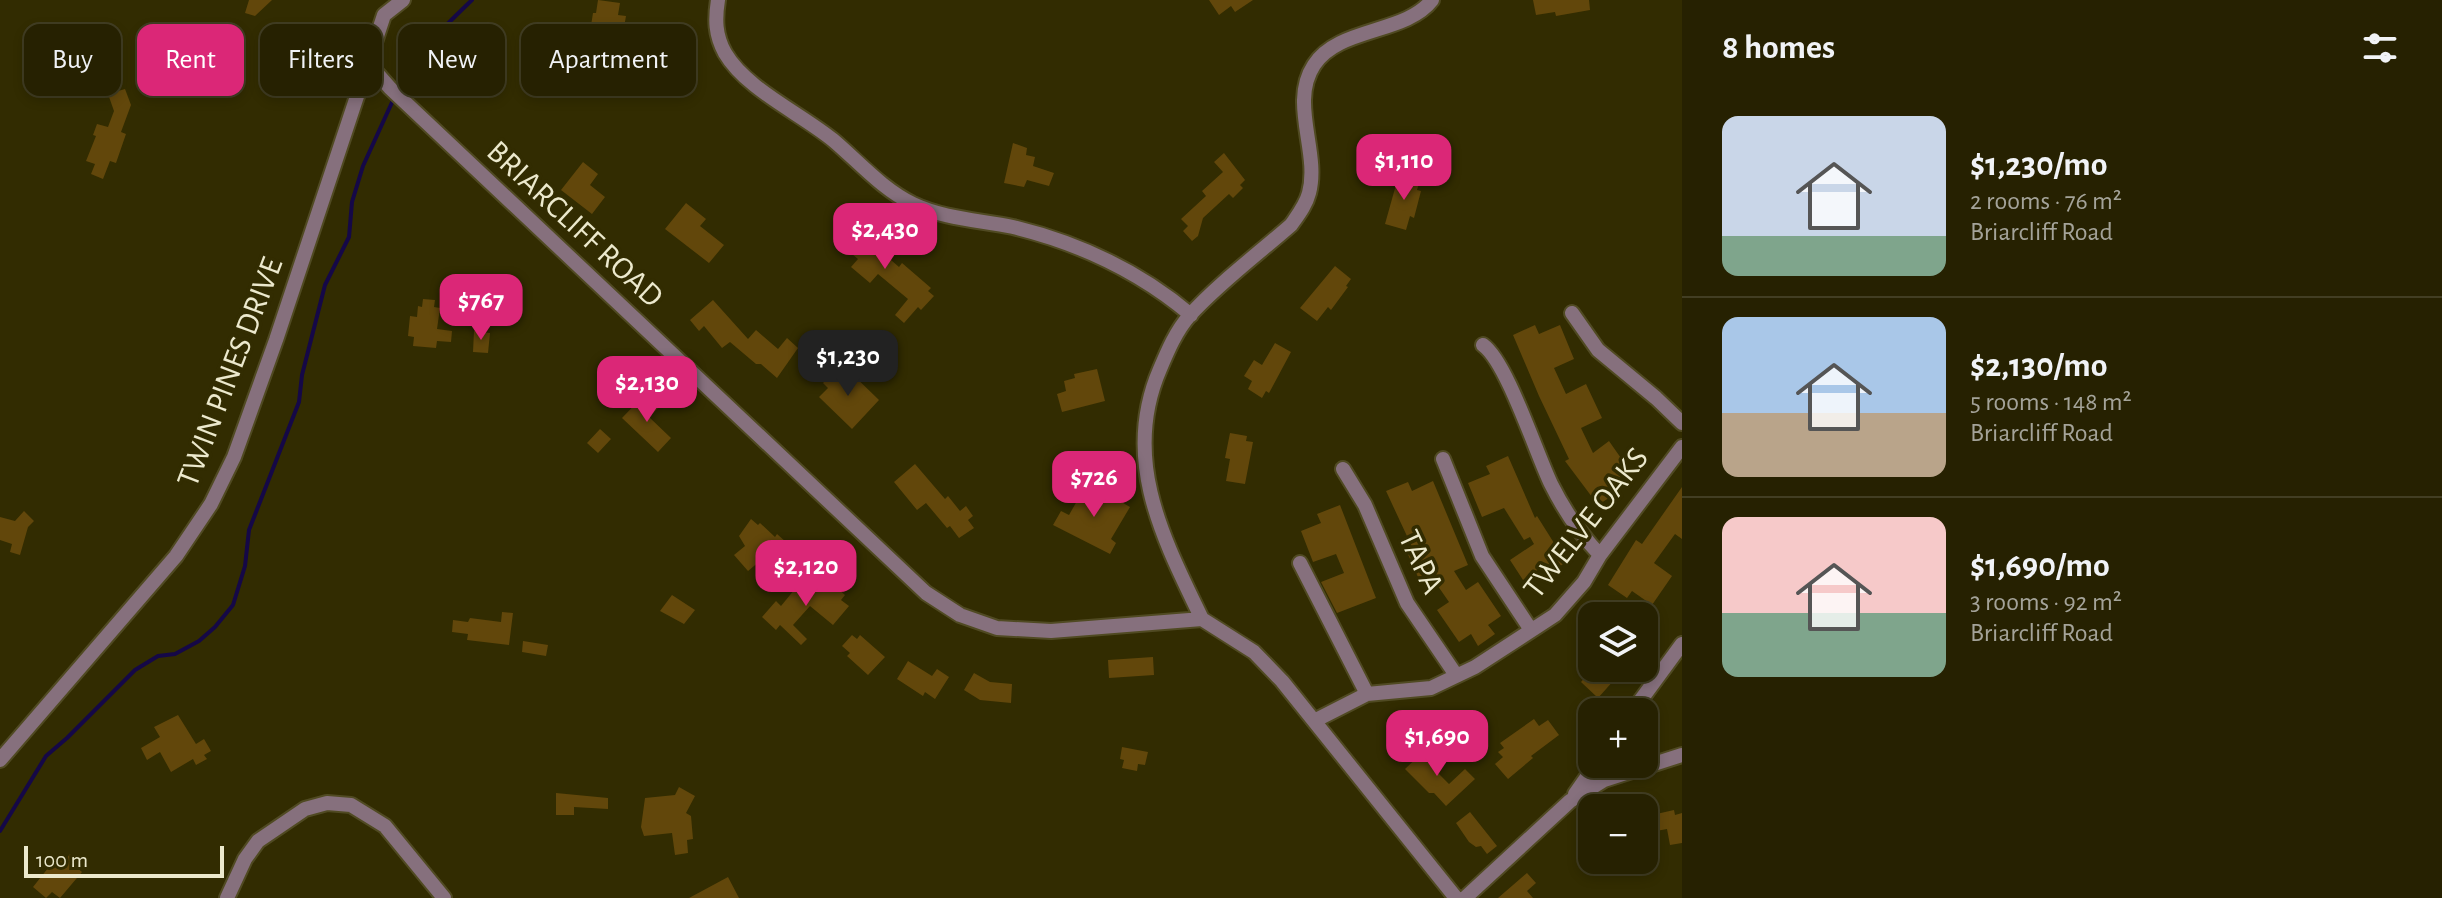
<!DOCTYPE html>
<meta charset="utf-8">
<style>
:root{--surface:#262101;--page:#322e10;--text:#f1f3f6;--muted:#a4a399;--line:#423e23;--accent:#db2777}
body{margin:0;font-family:"Alegreya Sans",sans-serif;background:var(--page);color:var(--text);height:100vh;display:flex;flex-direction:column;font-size:30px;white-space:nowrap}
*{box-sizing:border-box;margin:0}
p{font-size:26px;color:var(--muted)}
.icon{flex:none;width:44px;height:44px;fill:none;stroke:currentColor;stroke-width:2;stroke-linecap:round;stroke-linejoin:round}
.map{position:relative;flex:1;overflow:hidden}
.details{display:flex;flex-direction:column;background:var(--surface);width:760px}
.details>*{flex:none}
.banner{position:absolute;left:24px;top:24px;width:760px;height:72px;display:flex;gap:16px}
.fabs{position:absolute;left:1578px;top:602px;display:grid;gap:16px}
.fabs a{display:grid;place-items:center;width:80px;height:80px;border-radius:16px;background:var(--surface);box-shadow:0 4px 12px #0003,0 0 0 2px var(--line);font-size:40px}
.scale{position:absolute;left:24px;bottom:20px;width:200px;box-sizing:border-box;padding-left:8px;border:4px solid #ece9cd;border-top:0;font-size:22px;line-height:28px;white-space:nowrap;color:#ece9cd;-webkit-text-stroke:6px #322c01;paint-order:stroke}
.price{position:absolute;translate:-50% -68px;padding:0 18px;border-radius:16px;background:var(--accent);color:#fff;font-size:26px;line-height:52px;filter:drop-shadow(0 2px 4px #0008)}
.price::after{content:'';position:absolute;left:50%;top:48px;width:24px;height:18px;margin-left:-12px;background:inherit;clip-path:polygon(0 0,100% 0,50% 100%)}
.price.current{background:#222;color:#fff}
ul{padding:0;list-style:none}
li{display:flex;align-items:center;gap:24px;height:200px;padding:0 40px}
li+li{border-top:2px solid var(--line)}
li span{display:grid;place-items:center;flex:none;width:224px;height:160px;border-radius:16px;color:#555}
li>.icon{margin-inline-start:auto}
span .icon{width:96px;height:96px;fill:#fffc;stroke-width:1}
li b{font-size:34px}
h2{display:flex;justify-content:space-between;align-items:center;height:96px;padding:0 40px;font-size:34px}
.chip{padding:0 28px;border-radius:16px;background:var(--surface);box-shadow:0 4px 12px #0003,0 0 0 2px var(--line);font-size:28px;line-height:72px}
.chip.current{background:var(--accent);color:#fff}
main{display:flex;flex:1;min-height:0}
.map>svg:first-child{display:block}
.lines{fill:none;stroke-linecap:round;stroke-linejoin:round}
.stream{stroke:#150847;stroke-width:4}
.building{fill:#62470b}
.minor-casing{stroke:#504a22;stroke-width:18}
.minor{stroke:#86707d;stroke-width:14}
.labels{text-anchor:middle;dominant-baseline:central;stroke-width:7;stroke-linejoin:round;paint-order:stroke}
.street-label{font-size:32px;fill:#ece9cd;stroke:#322c01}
</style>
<main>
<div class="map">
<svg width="1682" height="898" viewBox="0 0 1682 898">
<rect width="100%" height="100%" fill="#322c01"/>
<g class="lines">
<path class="stream" d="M401 84C418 51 446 25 472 0
M0 831 46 756 67 738 135 670 158 656 175 654 199 641 215 627 233 605 245 566 249 530 299 402 302 375 325 285 349 237 352 202 363 166 394 98"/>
</g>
<path class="building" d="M249 0H272L255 16 245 13Z
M598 0 620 3 618 15 626 16 623 33 614 32 610 56 590 53 592 44H588L593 13H596Z
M1209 0H1253L1235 12 1231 6 1219 15Z
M1533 0H1589L1590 10 1556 16 1555 12 1536 15Z
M97 38 104 51 94 57 86 44Z
M125 89 131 105 121 132 126 134 116 163 110 161 103 179 91 174 95 164 86 161 96 136 93 135 97 124 108 127 114 111 108 94Z
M1013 143 1027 148 1026 155 1035 157 1033 166 1054 173 1049 186 1027 180 1024 187 1004 183Z
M1224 153 1245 180 1240 185 1243 188 1233 198 1229 194 1203 218 1198 236 1192 241 1183 231 1188 226 1181 219 1206 196 1202 191 1223 172 1214 162Z
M583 162 598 174 590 185 605 197 592 214 561 190Z
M1399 174 1420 180 1417 190 1421 191 1414 218 1410 216 1406 230 1385 224Z
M686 203 706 219 700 226 724 245 709 263 665 229Z
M848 223 883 251V253L899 267 902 263 931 288 928 291 934 296 921 310 918 307 904 323 895 315 908 299 878 274 870 283 851 267 858 259 834 239Z
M1335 266 1351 279 1346 286 1348 287 1331 310 1328 307 1317 321 1300 308Z
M423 299 435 300 434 307 440 308 437 329 452 331 451 342 437 341 436 348 413 346 414 337 408 336 410 316 417 317 418 306 422 307Z
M713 300 748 339 756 330 778 349 787 338 798 348 777 378 761 364H756L730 342 722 348 704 326 699 331 690 320Z
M1535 325 1539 334 1560 325 1574 359 1554 368 1566 394 1586 384 1602 418 1581 428 1593 453 1609 441 1630 471 1612 484 1618 492 1598 505 1565 461 1569 459 1539 396 1513 335Z
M474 331 490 333 488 353 473 352Z
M1275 343 1291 352 1269 393 1266 391 1262 398 1248 389 1252 381 1244 376 1254 360 1262 365Z
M846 368 879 400 852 429 819 397 828 388 823 383 831 375 835 379Z
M1097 369 1105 401 1062 412 1057 394 1066 391 1064 381 1075 378 1074 374Z
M644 395 658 408 649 417 671 438 658 452 622 418Z
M600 429 611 439 598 453 587 443Z
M1230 433 1247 436 1246 441 1253 442 1245 484 1226 481 1230 459 1225 458Z
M1508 456 1535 518 1537 516 1566 562 1547 575 1542 567 1523 580 1510 560 1534 544 1530 537 1524 540 1504 508 1482 517 1468 483 1490 474 1486 466Z
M915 464 945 499 948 496 960 511 966 506 973 516 968 520 974 528 959 538 950 526 947 528 926 503 917 510 894 482Z
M1433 481 1468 565 1454 571 1466 590 1478 582 1501 616 1488 625 1495 634 1478 646 1471 634 1459 642 1437 610 1449 602 1433 579 1421 584 1407 552 1413 549 1386 491 1408 482 1412 491Z
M1085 487 1109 499 1111 496 1130 507 1111 539 1116 543 1110 554 1053 525 1061 511 1069 515Z
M1682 487V539L1675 534 1654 563 1672 576 1652 605 1632 591 1627 598 1608 585 1636 540 1642 544Z
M1340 505 1376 598 1337 613 1321 582 1344 573 1336 554 1313 562 1301 531 1321 523 1317 514Z
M24 511 34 521 28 527 20 555 10 552 12 544 0 540V517L15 521Z
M751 519 758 525 760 523 775 537 777 534 795 550 781 565 773 557 765 566 760 561 748 571 734 555 745 546 739 536Z
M817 579 833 592 837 588 845 595 841 600 849 606 833 625 810 606 793 625 807 639 801 645 780 625 776 630 762 617 776 601 781 606 799 584 807 590Z
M672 595 695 610 684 624 660 611Z
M502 612 513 613 509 645 467 640 468 634 452 632 453 620 468 622 470 618 501 622Z
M852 635 857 639 860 635 885 657 868 675 847 656 850 653 842 646Z
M523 641 548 645 546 656 522 652Z
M1153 657 1154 675 1109 678 1108 660Z
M908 661 932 676 937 669 949 677 935 699 925 692 923 696 897 679Z
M1580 668H1603L1615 679 1598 698 1581 682 1587 675Z
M974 673 990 682 1012 684 1011 703 980 700 964 690Z
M178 715 196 744 204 739 211 751 204 755 207 759 196 765 193 759 171 772 160 752 147 760 141 748 160 737 154 727Z
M1534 719 1539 726 1548 720 1559 735 1531 756 1533 758 1508 779 1495 764 1503 757 1498 752 1504 748 1500 743Z
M1122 747 1148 752 1145 765 1138 764 1137 771 1122 768 1124 760 1120 759Z
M1427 748 1441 762 1434 769 1449 784 1465 769 1475 779 1446 806 1434 793H1429L1405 769Z
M679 787 695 796 686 813 691 816 693 839 687 840 688 853 675 855 672 833 644 836 641 827 645 798 675 795Z
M556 793 608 798V809L574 807V815H556Z
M1674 810 1675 815 1682 813V843L1670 845 1667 829 1656 831 1652 815Z
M1470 812 1497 846 1487 854 1481 846 1476 847 1469 842 1456 823Z
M60 853 66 859 70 854 79 862 75 866 82 872 60 898 52 892 46 898 33 887Z
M1527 873 1536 883 1527 891 1533 898H1498Z
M728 877 739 898H689Z"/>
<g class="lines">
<defs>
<path id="minor" d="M718 0C715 19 715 35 725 53 746 89 800 113 833 140 859 162 882 189 913 204 945 219 979 220 1013 227 1079 243 1139 271 1191 315
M368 63 390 88 926 593 960 615 997 628 1051 631 1202 619 1254 652 1282 681 1456 898
M1572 313 1598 350 1656 398 1682 423
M1483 345C1507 362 1536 453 1551 484 1564 510 1580 534 1600 555
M1443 459 1482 556 1531 630
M1343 469 1365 505 1407 603 1456 675
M1300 563 1367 694
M1202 619C1163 538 1121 459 1160 369 1168 350 1176 331 1190 315 1219 283 1258 254 1291 225 1298 215 1306 205 1309 193 1320 152 1289 103 1314 65 1338 27 1406 34 1432 0
M1632 712 1682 644
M1314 721 1367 694 1431 688 1475 667 1555 615 1584 582 1600 555 1682 447
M0 760 176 556 211 504 234 457 276 340 384 15 403 0
M1575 794 1596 764
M227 898 245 859 258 841 305 809 327 803 351 805 385 826 444 898
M1465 898 1570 801 1604 780 1682 755"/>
</defs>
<use href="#minor" class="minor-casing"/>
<use href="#minor" class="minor"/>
</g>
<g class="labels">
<g class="street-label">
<text transform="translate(575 224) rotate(43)">BRIARCLIFF ROAD</text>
<text transform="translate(230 372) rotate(-69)">TWIN PINES DRIVE</text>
<text transform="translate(1586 523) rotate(-52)">TWELVE OAKS</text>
<text transform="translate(1421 562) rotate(65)">TAPA</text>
</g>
</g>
</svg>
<div class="fabs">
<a><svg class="icon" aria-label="layers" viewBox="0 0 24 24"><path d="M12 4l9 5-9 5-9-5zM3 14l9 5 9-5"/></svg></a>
<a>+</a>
<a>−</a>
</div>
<div class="scale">100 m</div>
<b class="price" style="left:1404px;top:202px">$1,110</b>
<b class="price" style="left:885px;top:271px">$2,430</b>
<b class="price" style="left:481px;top:342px">$767</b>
<b class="price current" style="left:848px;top:398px">$1,230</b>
<b class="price" style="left:647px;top:424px">$2,130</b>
<b class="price" style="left:1094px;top:519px">$726</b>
<b class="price" style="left:806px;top:608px">$2,120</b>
<b class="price" style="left:1437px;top:778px">$1,690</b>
<div class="banner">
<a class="chip">Buy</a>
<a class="chip current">Rent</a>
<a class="chip">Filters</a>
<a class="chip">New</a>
<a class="chip">Apartment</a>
</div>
</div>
<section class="details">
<h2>8 homes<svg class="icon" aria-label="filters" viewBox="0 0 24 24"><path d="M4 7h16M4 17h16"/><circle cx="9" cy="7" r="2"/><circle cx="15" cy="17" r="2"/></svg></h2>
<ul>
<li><span style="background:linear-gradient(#c9d6e8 75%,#7fa58c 0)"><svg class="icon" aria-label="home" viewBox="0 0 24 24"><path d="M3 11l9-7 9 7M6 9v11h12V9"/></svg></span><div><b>$1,230/mo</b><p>2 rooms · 76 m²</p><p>Briarcliff Road</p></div></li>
<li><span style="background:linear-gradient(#a9c7e8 60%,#b9a48a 0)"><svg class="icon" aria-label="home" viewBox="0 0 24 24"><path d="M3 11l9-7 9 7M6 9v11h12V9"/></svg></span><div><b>$2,130/mo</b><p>5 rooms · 148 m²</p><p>Briarcliff Road</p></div></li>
<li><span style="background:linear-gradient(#f6c9c9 60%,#7fa58c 0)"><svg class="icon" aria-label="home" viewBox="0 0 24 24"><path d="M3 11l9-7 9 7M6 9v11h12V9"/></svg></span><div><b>$1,690/mo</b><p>3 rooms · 92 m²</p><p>Briarcliff Road</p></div></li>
</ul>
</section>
</main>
